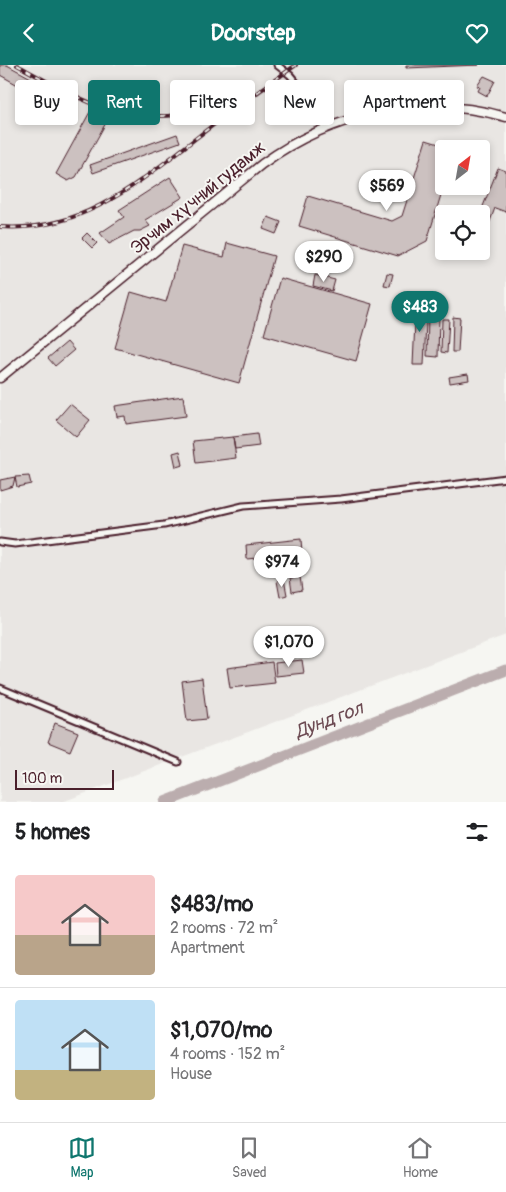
<!DOCTYPE html>
<meta charset="utf-8">
<style>
:root{--surface:#fff;--page:#f6f6f6;--text:#202124;--muted:#757577;--line:#e0e0e0;--accent:#0f766e}
body{margin:0;font-family:Pangolin,sans-serif;background:var(--page);color:var(--text);height:100vh;display:flex;flex-direction:column;font-size:19px;white-space:nowrap}
*{box-sizing:border-box;margin:0}
p{font-size:16px;color:var(--muted)}
.icon{flex:none;width:28px;height:28px;fill:none;stroke:currentColor;stroke-width:2;stroke-linecap:round;stroke-linejoin:round}
.map{position:relative;height:737px;overflow:hidden}
.details{display:flex;flex-direction:column;background:var(--surface);flex:1}
.details>*{flex:none}
.banner{position:absolute;left:15px;top:15px;width:476px;height:45px;display:flex;gap:10px}
.needle{width:32px;rotate:31deg}
.controls{position:absolute;left:435px;top:75px;display:grid;gap:10px}
.controls a{display:grid;place-items:center;width:55px;height:55px;border-radius:5px;background:var(--surface);box-shadow:0 2px 8px #0003;font-size:25px}
.scale{position:absolute;left:15px;bottom:12px;width:99px;box-sizing:border-box;padding-left:5px;border:2px solid #4a1f2b;border-top:0;font-size:14px;line-height:18px;white-space:nowrap;color:#4a1f2b;-webkit-text-stroke:4px #f6f6f2;paint-order:stroke}
.price{position:absolute;translate:-50% -42px;padding:0 11px;border-radius:18px;background:#fff;color:#222;font-size:16px;line-height:32px;filter:drop-shadow(0 1px 2px #0008)}
.price::after{content:'';position:absolute;left:50%;top:30px;width:15px;height:11px;margin-left:-8px;background:inherit;clip-path:polygon(0 0,100% 0,50% 100%)}
.price.active{background:var(--accent);color:#fff}
ul{padding:0;list-style:none}
li{display:flex;align-items:center;gap:15px;height:125px;padding:0 15px}
li+li{border-top:1px solid var(--line)}
li span{display:grid;place-items:center;flex:none;width:140px;height:100px;border-radius:5px;color:#555}
li>.icon{margin-inline-start:auto}
span .icon{width:60px;height:60px;fill:#fffc;stroke-width:1}
li b{font-size:21px}
h2{display:flex;justify-content:space-between;align-items:center;height:60px;padding:0 15px;font-size:21px}
.pill{padding:0 18px;border-radius:5px;background:var(--surface);box-shadow:0 2px 8px #0003;font-size:18px;line-height:45px}
.pill.active{background:var(--accent);color:#fff}
header{display:flex;justify-content:space-between;align-items:center;height:65px;padding:0 15px;background:var(--accent);color:#fff;font-size:22px;font-weight:700}
.tabs{display:flex;justify-content:space-around;align-items:center;height:70px;border-top:1px solid var(--line);background:var(--surface);font-size:14px;color:var(--muted)}
.tabs a{display:grid;justify-items:center;gap:2px}
.tabs .active{color:var(--accent)}
.map>svg:first-child{display:block}
.built{fill:#e9e6e3;fill-rule:evenodd}
.lines{fill:none;stroke-linecap:round;stroke-linejoin:round}
.river{stroke:#bbadae;stroke-width:11}
.building{fill:#ccc1c0;stroke:#4a1f2b}
.minor-casing{stroke:#4a1f2b;stroke-width:9}
.secondary-casing{stroke:#4a1f2b;stroke-width:11}
.minor{stroke:#f6f6f2;stroke-width:5}
.secondary{stroke:#f6f6f2;stroke-width:8}
.rail-casing{stroke:#4a1f2b;stroke-width:4}
.rail{stroke:#f6f6f2;stroke-width:2;stroke-dasharray:5.5;stroke-linecap:butt}
.labels{text-anchor:middle;dominant-baseline:central;stroke-width:4;stroke-linejoin:round;paint-order:stroke}
.street-label{font-size:18px;fill:#4a1f2b;stroke:#f6f6f2}
.water-label{font-size:19px;font-style:italic;fill:#6c4a52;stroke:#f6f6f2}
</style>
<header><svg class="icon" aria-label="back" viewBox="0 0 24 24"><path d="M15 5l-7 7 7 7"/></svg>Doorstep<svg class="icon" aria-label="heart" viewBox="0 0 24 24"><path d="M12 20l-8-8c-3-5 5-10 8-4 3-6 11-1 8 4z"/></svg></header>
<div class="map">
<svg width="506" height="737" viewBox="0 0 506 737">
<rect width="100%" height="100%" fill="#f6f6f2"/>
<filter id="ink" filterUnits="userSpaceOnUse"><feTurbulence type="fractalNoise" baseFrequency=".02" numOctaves="2"/><feDisplacementMap in="SourceGraphic" scale="10" xChannelSelector="R" yChannelSelector="G"/><feConvolveMatrix kernelMatrix="1 2 1 2 8 2 1 2 1" color-interpolation-filters="sRGB"/></filter>
<g filter="url(#ink)">
<path class="built" d="M0 0H506V570L62 737H0ZM444 84H481V121H444ZM444 149H481V186H444Z"/>
<g class="lines">
<path class="river" d="M165 737 506 605"/>
</g>
<path class="building" d="M0 0H7L31 13 25 24 0 10Z
M406 0H479L406 3Z
M484 11 495 16 487 31 478 26 480 22 477 21Z
M91 45 108 54 76 112 68 116 56 109Z
M177 69 180 77 93 108 90 100Z
M426 75 455 84H444V120L427 176 398 191 299 161 308 131 392 156 402 151Z
M498 103 506 106V147L495 143 486 167 481 166 480 149Z
M170 112 183 132 145 155 150 161 140 166H134L109 179 100 168 124 152 119 145Z
M268 152 281 157 276 169 263 164Z
M87 168 97 178 92 183 82 173Z
M227 178 274 191 239 318 115 283 131 227 166 237 182 181 224 192Z
M387 208 393 209 390 221 384 220Z
M315 210 335 215 332 226 313 221Z
M280 213 372 239 356 296 264 270Z
M416 235H427L424 300H413Z
M428 251H439L438 292 427 291Z
M453 252 460 253 458 287H452Z
M442 254H449L447 288 441 287Z
M67 277 74 285 55 301 48 293Z
M468 309 469 315 450 318 449 312Z
M183 331 186 351 126 359 125 351 117 352 115 341Z
M70 339 90 355 76 372 56 355Z
M257 369 259 381 235 384 233 372Z
M233 372 236 393 196 398 193 376Z
M180 386 183 400 176 402 173 388Z
M29 411 31 419 17 422 15 412Z
M15 412 13 421 0 425V415Z
M301 474 302 488 247 494 246 480Z
M300 512 302 525 292 527 290 513Z
M284 514 287 530 280 532 277 516Z
M302 595 304 608 276 611 275 598Z
M272 597 275 618 230 623 227 603Z
M202 613 207 654 187 656 182 616Z
M55 658 78 667 70 686 48 677Z"/>
<g class="lines">
<defs>
<path id="minor" d="M277 0 290 10 332 60
M0 477 15 479 164 460 243 441 341 434 506 413
M0 623 178 697"/>
<path id="secondary" d="M0 313 262 99C332 48 422 28 506 52"/>
</defs>
<use href="#minor" class="minor-casing"/>
<use href="#secondary" class="secondary-casing"/>
<use href="#minor" class="minor"/>
<use href="#secondary" class="secondary"/>
<defs>
<path id="rail" d="M17 0C52 19 88 41 128 50 137 51 146 51 155 51 185 51 213 48 241 35
M0 162C80 168 136 120 195 74 228 48 262 24 296 0"/>
</defs>
<use href="#rail" class="rail-casing"/>
<use href="#rail" class="rail"/>
</g>
</g>
<g class="labels">
<g class="street-label">
<text transform="translate(198 133) rotate(-39)">Эрчим хүчний гудамж</text>
</g>
<g class="water-label">
<text transform="translate(329 655) rotate(-21)">Дунд гол</text>
</g>
</g>
</svg>
<div class="controls">
<a><svg class="needle" viewBox="-14 -14 28 28"><path d="M0-13l5 13h-10z" fill="#e53935"/><path d="M0 13l5-13h-10z" fill="#757577"/></svg></a>
<a><svg class="icon" aria-label="locate" viewBox="0 0 24 24"><circle cx="12" cy="12" r="6"/><path d="M12 2v4M12 18v4M2 12h4M18 12h4"/></svg></a>
</div>
<div class="scale">100 m</div>
<b class="price" style="left:387px;top:147px">$569</b>
<b class="price" style="left:324px;top:218px">$290</b>
<b class="price active" style="left:420px;top:268px">$483</b>
<b class="price" style="left:282px;top:523px">$974</b>
<b class="price" style="left:289px;top:603px">$1,070</b>
<div class="banner">
<a class="pill">Buy</a>
<a class="pill active">Rent</a>
<a class="pill">Filters</a>
<a class="pill">New</a>
<a class="pill">Apartment</a>
</div>
</div>
<section class="details">
<h2>5 homes<svg class="icon" aria-label="filters" viewBox="0 0 24 24"><path d="M4 7h16M4 17h16"/><circle cx="9" cy="7" r="2"/><circle cx="15" cy="17" r="2"/></svg></h2>
<ul>
<li><span style="background:linear-gradient(#f6c9c9 60%,#b9a48a 0)"><svg class="icon" aria-label="home" viewBox="0 0 24 24"><path d="M3 11l9-7 9 7M6 9v11h12V9"/></svg></span><div><b>$483/mo</b><p>2 rooms · 72 m²</p><p>Apartment</p></div></li>
<li><span style="background:linear-gradient(#bfe0f5 70%,#c2b280 0)"><svg class="icon" aria-label="home" viewBox="0 0 24 24"><path d="M3 11l9-7 9 7M6 9v11h12V9"/></svg></span><div><b>$1,070/mo</b><p>4 rooms · 152 m²</p><p>House</p></div></li>
</ul>
</section>
<nav class="tabs">
<a class="active"><svg class="icon" aria-label="map" viewBox="0 0 24 24"><path d="M3 6l6-2 6 2 6-2v14l-6 2-6-2-6 2zM9 4v14M15 6v14"/></svg>Map</a>
<a><svg class="icon" aria-label="saved" viewBox="0 0 24 24"><path d="M7 4h10v16l-5-4-5 4z"/></svg>Saved</a>
<a><svg class="icon" aria-label="home" viewBox="0 0 24 24"><path d="M3 11l9-7 9 7M6 9v11h12V9"/></svg>Home</a>
</nav>
